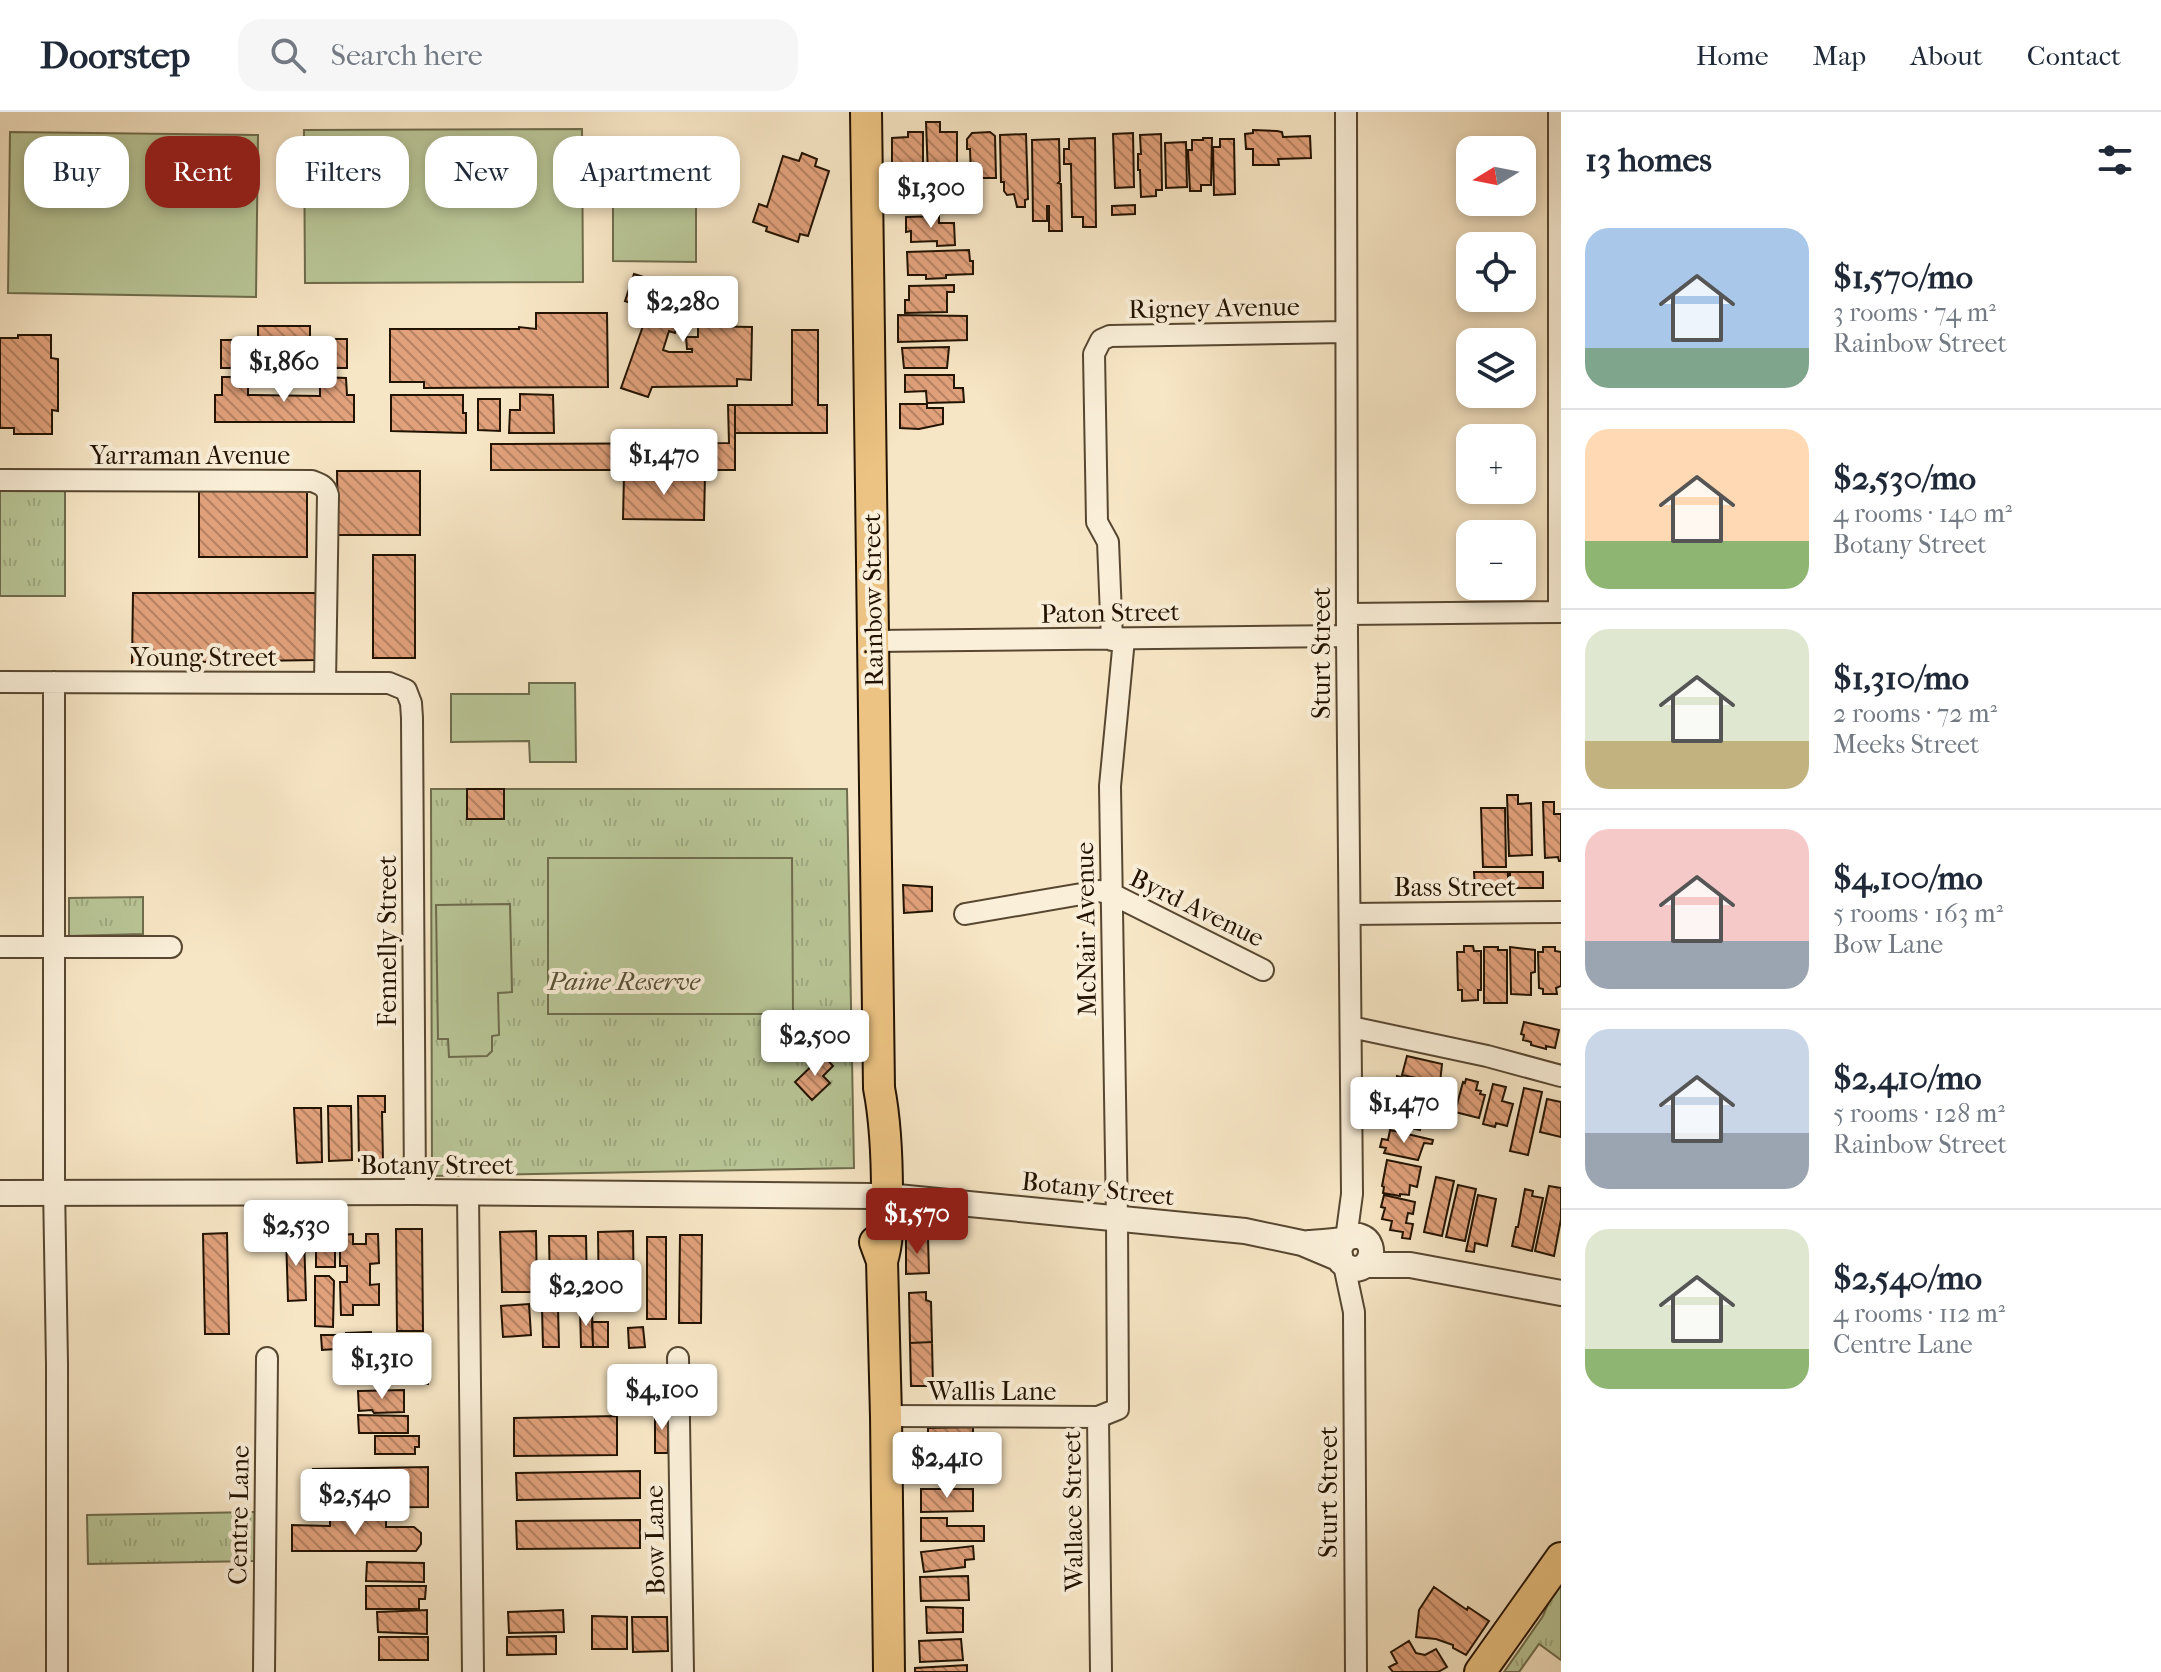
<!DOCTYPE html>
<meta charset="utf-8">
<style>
:root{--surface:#fff;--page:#f6f6f7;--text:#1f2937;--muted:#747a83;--line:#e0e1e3;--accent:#8f2418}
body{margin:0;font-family:"IM FELL French Canon",serif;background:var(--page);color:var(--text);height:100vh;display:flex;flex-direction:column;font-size:30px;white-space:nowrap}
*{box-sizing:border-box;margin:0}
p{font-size:26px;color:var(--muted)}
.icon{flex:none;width:44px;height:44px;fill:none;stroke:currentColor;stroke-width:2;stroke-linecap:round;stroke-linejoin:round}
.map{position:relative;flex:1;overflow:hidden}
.side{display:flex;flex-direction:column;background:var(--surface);width:600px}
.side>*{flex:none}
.hud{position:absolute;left:24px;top:24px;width:760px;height:72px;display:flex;gap:16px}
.needle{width:52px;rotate:260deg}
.buttons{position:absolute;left:1456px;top:24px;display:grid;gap:16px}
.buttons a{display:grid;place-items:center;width:80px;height:80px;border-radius:16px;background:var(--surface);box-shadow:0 4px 12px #0003;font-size:40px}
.price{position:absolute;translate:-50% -68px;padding:0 18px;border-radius:8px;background:#fff;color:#222;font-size:26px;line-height:52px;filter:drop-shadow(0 2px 4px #0008)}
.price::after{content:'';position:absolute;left:50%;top:48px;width:24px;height:18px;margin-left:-12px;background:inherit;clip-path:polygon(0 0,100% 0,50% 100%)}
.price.on{background:var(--accent);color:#fff}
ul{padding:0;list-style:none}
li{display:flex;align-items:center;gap:24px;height:200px;padding:0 24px}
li+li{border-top:2px solid var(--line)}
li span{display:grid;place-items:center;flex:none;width:224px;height:160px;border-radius:24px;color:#555}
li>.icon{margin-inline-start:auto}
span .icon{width:96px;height:96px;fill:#fffc;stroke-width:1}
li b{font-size:34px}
h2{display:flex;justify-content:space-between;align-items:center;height:96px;padding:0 24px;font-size:34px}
.pill{padding:0 28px;border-radius:24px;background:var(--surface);box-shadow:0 4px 12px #0003;font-size:28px;line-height:72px}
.pill.on{background:var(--accent);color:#fff}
header{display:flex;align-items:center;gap:48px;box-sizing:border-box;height:112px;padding:0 40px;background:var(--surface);border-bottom:2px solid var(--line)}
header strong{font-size:38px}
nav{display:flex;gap:44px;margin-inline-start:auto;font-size:28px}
.search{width:560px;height:72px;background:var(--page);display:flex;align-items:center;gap:20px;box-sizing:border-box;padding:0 28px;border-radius:24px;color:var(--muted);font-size:30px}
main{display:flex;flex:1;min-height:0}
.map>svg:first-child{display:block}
.park{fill:url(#park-tufts);stroke:#6e6c4c;stroke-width:2}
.garden{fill:#b9c697;stroke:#6e6c4c;stroke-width:2}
.building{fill:url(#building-back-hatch);stroke:#221200;stroke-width:2}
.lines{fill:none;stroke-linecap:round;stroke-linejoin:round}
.minor-casing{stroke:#574731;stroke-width:24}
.tertiary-casing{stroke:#574731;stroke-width:28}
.primary-casing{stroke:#221200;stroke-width:34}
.minor{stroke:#faefd9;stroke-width:20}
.tertiary{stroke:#faefd9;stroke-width:24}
.primary{stroke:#ecc382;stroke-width:30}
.labels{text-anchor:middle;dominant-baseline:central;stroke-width:8;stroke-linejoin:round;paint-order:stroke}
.street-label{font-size:26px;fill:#221200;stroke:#faefd9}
.park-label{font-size:26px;font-style:italic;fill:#575135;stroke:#faefd9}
</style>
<header>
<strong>Doorstep</strong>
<div class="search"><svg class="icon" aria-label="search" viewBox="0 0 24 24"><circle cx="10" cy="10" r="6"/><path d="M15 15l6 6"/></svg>Search here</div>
<nav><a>Home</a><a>Map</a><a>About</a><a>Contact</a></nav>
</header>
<main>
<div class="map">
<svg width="1561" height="1560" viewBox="0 0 1561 1560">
<defs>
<pattern id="park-tufts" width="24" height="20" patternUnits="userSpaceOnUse" patternTransform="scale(2)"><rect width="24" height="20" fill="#b9c697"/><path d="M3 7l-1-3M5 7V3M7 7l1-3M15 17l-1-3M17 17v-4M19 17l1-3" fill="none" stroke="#9fa980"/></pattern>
<pattern id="building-back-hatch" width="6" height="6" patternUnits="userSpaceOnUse" patternTransform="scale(2)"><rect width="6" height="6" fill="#e1a17b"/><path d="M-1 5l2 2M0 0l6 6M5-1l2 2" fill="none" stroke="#b68262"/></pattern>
</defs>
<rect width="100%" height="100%" fill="#f7e6c5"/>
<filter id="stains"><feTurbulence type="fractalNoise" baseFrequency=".0025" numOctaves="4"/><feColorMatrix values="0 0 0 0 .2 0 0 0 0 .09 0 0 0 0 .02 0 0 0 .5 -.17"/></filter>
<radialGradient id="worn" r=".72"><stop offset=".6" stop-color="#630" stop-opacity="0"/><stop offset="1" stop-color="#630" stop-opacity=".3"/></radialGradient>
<path class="park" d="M0 376H65V484H0Z
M431 677H847L854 1056 432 1064Z
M143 785V822L69 824V786Z
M260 1400 261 1449 88 1452 87 1403Z
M1561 1468V1548L1539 1532 1519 1560H1504L1543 1504 1554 1478Z"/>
<path class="garden" d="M582 17 583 170 305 171 304 18Z
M10 20 258 23 256 185 8 181Z
M613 56 696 57V150L613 149Z
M529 571H575L576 650H530L529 629 451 630V582H529Z
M548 746H792L793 902H548Z
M510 792 512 880 498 881 499 923 492 924V939L487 944 449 945 448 927H438L436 793Z"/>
<path class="building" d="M926 10H940V20H957V86H943V89L929 90Z
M1253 18 1277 19 1282 20 1283 25 1310 24 1311 46 1278 47 1279 53H1253V37H1246L1245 22 1253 21Z
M908 20H923V55H913V61H903V56H892V26L908 25Z
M990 20 995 24 996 66H971L970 37H967V27L972 21Z
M1133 21 1134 75 1115 76 1113 22Z
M1026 22 1028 87 1025 88V95H1017L1014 82 1007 83 1004 79V70H1001L1000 23Z
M1161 22 1162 78H1156V84L1141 85 1140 58H1138V42H1141L1140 23Z
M1095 26 1096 115H1083V105H1072L1071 52H1064V37H1069V27Z
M1203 26H1212L1211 73H1201V79H1190L1188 38H1192V28H1203Z
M1059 27 1060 69 1058 71 1061 72 1062 119H1049V94H1047V109H1033L1032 28Z
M1220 27H1234L1235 82 1214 83 1213 35H1220Z
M1186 30 1187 75 1166 76 1165 31Z
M802 41 817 47 815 54 829 59 808 124 800 122 798 130 766 119 767 115 753 110 759 92 767 95 783 44 799 49Z
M913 84V101H898V85Z
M1135 93V102L1112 103V94Z
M939 104V111H954L955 133 937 134V129L911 130V119L906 120V105Z
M969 138 970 149H973V162L946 163V166L926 167V163H908L907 140Z
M634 162 698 182 690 206 681 202 675 221 669 219 663 238 669 240H692V237H687L686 225H698V214L752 215 751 268 737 267V274L652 275 648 285 621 276 649 197 625 189Z
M954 173V180H947V200L905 201V188H909V174Z
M536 201H607L608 275 424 276V270H390V217H519V215L536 217Z
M898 203 967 204V228L898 230Z
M258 214H310V227H347V256H221V228H258Z
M792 218H818V293H827V321H735V293H792Z
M18 223H51V246L58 247V299L52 298V322H14V316H0V226H18Z
M949 235 947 256H904L902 236Z
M905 263H954V276H963L964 290 927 291 926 279 905 280Z
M222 265H248V283L320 284V265L346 266 347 283H354V310H215V283H222Z
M520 282 553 283 554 321H509L510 298H520Z
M391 283H463V301H466V321L391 319Z
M478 287H500V319L478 318Z
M900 292H927V296H943V312L919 317 900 316Z
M728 293H735V358H491V332L729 331Z
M337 359H420V423H338Z
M624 362 705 363 704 408 623 407Z
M199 379H307V445H199Z
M373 443H415V546H373Z
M133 481H316V548L132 551Z
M467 677H504V707H467Z
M1507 683H1518V692L1531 691 1532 743 1509 744Z
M1543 690H1554V702H1561V749H1559L1558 745 1545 746Z
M1481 696H1505L1506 755H1483Z
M1474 760H1508V776L1475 777Z
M1510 760H1543V776H1510Z
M903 773 932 775V799L904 801Z
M1464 834H1473L1474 839H1481V878H1478V888L1462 889V878H1458L1457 840H1464Z
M1484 835H1498V838H1507V891H1484Z
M1510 835 1535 838V860L1531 861V883L1511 882Z
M1543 835H1555V839L1561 840V874L1556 876 1557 882H1543V877L1539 876 1538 840H1543Z
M1524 910 1559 918 1555 936 1546 934V937L1531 933V930L1523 928 1524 923 1521 922Z
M823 943 833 954 823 964 830 971 812 988 795 970Z
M1407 944 1442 952 1440 971 1402 963Z
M1397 964 1424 971 1419 994 1391 987Z
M1466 967 1478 970 1476 978 1481 979 1480 982 1485 983 1479 1006 1455 1000 1463 970 1465 971Z
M1493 972 1506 975 1502 989 1513 992 1507 1014 1496 1011 1495 1015 1483 1012Z
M1524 976 1542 980 1528 1043 1510 1039Z
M358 984H385V1000H382L383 1049H359Z
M1547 987 1561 990V1025L1540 1020Z
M328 994H351L352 1048 329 1049Z
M1396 994 1424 1000 1420 1018 1392 1012Z
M294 996H321L322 1050 297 1051Z
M1390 1018 1433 1028 1432 1032 1424 1031 1418 1048 1384 1041 1386 1036 1380 1035 1382 1027 1388 1028Z
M1387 1048 1421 1055 1417 1075 1410 1073 1409 1083 1400 1082V1084L1383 1081 1384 1075 1382 1074Z
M1436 1065 1454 1069 1442 1124 1424 1120Z
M1458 1073 1476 1077 1465 1129 1446 1125Z
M1549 1074 1561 1076V1107L1554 1144 1535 1139Z
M1525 1077 1533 1079 1532 1084 1543 1086 1532 1139 1512 1134 1516 1115H1518Z
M1384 1083 1415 1090 1413 1102 1408 1101 1406 1111 1413 1112 1410 1127 1402 1126 1403 1120 1390 1118 1392 1109 1382 1107 1385 1096 1381 1095Z
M1478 1083 1496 1087 1487 1134 1475 1131 1474 1140 1466 1139Z
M396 1117H422L423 1219H397Z
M316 1118H335V1155H316Z
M536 1119 537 1180H502L500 1120Z
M633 1119 634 1198H599L598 1120Z
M227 1121 229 1222H205L203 1122Z
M353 1122V1132H366V1122H378L379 1151 370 1152V1173L379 1172V1193H353V1203H341L340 1170H347V1154H340V1123Z
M286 1123H304L306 1188 288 1189Z
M680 1123H702L701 1211H679Z
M549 1124H586L587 1179H550Z
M647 1125H666V1207H647Z
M928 1126 929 1161 906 1162V1127Z
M315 1164H329L334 1169 333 1215 315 1214Z
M926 1180V1188L931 1190 932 1230 910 1231 909 1181Z
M529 1192 531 1223 503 1225 501 1194Z
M558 1195 559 1235H543L542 1196Z
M580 1196H592L593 1235H581Z
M592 1210H608V1235H593Z
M643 1215 645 1235 629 1236 628 1216Z
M371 1220V1235H347L346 1221Z
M422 1222V1235L395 1236V1223Z
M321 1223H336V1237L322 1238Z
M932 1230 933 1274H911L910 1231Z
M337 1255H357V1265L337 1264Z
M357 1258H428V1272H356Z
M404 1278V1300L374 1301 372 1298 359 1299 358 1279Z
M655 1299H668V1341H655Z
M358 1303 408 1304V1321H359Z
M617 1304V1343L514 1344V1306Z
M973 1315V1339H928V1316Z
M375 1324H419V1335H415V1342H375Z
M922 1349H955V1368H922V1361H916V1355H921Z
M428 1355V1395L313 1396V1357Z
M640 1359V1386L517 1388 516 1361Z
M921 1377H973V1399L921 1400Z
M330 1406 386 1407V1415H414L421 1421V1432L416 1439H292V1413L330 1414Z
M921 1406H947V1414H984V1429H921Z
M640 1408V1436L517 1437 516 1409Z
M973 1434 974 1447 965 1448V1455L924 1460 921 1440Z
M367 1450 424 1451V1470L366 1469Z
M968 1464 969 1488 921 1489 920 1465Z
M366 1474H426L425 1487H419V1497H366Z
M1434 1475 1467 1498 1468 1495 1489 1509 1466 1543 1453 1536V1533L1436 1527 1416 1525 1419 1498Z
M926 1495 963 1496V1520L927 1521Z
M427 1498V1522L378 1520 377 1500Z
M563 1498 564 1520 509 1521 508 1500Z
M592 1504 627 1505V1537H592Z
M632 1505H667L668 1539 633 1540Z
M556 1524V1542L507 1543V1525Z
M379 1525H428V1548H379Z
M961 1527 963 1548 920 1550 919 1529Z
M1409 1529 1416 1541 1425 1543 1436 1537 1447 1555 1438 1560H1393L1389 1555 1397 1551 1391 1540Z
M967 1553V1560H915V1556Z"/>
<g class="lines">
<defs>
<path id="minor" d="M1346 0 1347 524 1352 1082 1346 1127
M1559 0V500
M0 368 312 369C320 372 326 374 328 383L325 571
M1347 502 1561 500
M1112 528 1108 430 1097 410 1094 242 1101 228 1110 224 1346 220
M873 529 1347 524
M0 570 389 571 406 578 411 591 412 606 415 1080
M54 570V1074L57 1252V1560
M965 802 1099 779 1112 782 1263 858
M1350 802 1561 800
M0 835H171
M1351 915 1487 944 1561 964
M468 1081 473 1560
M1344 1153 1354 1200 1356 1560
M678 1246 683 1560
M886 1304 1098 1305
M264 1560 267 1246
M1101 1560 1098 1305 1118 1297 1117 1107 1110 674 1124 527"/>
<path id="tertiary" d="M0 1081 415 1080 874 1084
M887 1084 1245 1119 1302 1131 1340 1147
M1309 1131C1319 1130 1330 1130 1341 1128 1347 1127 1352 1123 1359 1124 1384 1131 1366 1173 1341 1150L1339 1137 1344 1128
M1366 1153H1410L1561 1181"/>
<path id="primary" d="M866 0 879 976C886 1012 887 1046 887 1082 887 1105 889 1127 882 1149
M875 1130 882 1149 886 1304 889 1560
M1480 1560 1561 1446"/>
</defs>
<use href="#minor" class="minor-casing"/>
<use href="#tertiary" class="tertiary-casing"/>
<use href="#primary" class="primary-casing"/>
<use href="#minor" class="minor"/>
<use href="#tertiary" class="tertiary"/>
<use href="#primary" class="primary"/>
</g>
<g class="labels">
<g class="street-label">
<text transform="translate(1214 196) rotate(-1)">Rigney Avenue</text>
<text x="190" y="343">Yarraman Avenue</text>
<text transform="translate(873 488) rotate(-91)">Rainbow Street</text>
<text transform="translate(1110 501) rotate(-1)">Paton Street</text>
<text transform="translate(1321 541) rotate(-90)">Sturt Street</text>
<text x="204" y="545">Young Street</text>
<text x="1455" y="775">Bass Street</text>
<text transform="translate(1197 796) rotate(26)">Byrd Avenue</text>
<text transform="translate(1086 817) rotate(-91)">McNair Avenue</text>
<text transform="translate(387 829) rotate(-90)">Fennelly Street</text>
<text x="437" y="1053">Botany Street</text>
<text transform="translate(1098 1077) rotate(6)">Botany Street</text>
<text x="992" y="1279">Wallis Lane</text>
<text transform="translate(1328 1380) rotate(-90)">Sturt Street</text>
<text transform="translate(1073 1399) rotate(-91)">Wallace Street</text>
<text transform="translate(239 1403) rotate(-89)">Centre Lane</text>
<text transform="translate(655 1428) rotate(-91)">Bow Lane</text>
</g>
<g class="park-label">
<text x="624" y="869">Paine Reserve</text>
</g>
</g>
<rect width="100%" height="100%" filter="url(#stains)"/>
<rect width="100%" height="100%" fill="url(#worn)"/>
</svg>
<div class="buttons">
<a><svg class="needle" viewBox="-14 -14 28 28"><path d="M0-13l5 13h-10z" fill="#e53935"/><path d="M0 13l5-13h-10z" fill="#747a83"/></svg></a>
<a><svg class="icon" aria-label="locate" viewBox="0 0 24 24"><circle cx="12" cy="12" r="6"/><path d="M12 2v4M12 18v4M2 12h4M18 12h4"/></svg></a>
<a><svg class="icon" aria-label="layers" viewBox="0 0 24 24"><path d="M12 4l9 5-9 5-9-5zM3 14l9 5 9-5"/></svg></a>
<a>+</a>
<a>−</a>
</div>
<b class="price" style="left:931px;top:118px">$1,300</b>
<b class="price" style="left:683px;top:232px">$2,280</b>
<b class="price" style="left:284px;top:292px">$1,860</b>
<b class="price" style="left:664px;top:385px">$1,470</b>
<b class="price" style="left:815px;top:966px">$2,500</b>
<b class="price" style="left:1404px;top:1033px">$1,470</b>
<b class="price on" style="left:917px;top:1144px">$1,570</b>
<b class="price" style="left:296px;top:1156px">$2,530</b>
<b class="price" style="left:586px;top:1216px">$2,200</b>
<b class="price" style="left:382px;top:1289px">$1,310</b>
<b class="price" style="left:662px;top:1320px">$4,100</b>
<b class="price" style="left:947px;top:1388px">$2,410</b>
<b class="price" style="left:355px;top:1425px">$2,540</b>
<div class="hud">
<a class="pill">Buy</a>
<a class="pill on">Rent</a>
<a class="pill">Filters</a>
<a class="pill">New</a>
<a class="pill">Apartment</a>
</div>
</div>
<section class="side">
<h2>13 homes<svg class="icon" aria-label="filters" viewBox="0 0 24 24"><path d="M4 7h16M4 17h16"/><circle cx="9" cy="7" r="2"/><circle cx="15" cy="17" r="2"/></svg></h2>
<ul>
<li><span style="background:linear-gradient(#a9c7e8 75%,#7fa58c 0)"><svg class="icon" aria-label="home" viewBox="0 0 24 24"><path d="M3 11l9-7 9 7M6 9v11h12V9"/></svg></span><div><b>$1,570/mo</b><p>3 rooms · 74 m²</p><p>Rainbow Street</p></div></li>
<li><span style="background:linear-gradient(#ffd9b3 70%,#8fb573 0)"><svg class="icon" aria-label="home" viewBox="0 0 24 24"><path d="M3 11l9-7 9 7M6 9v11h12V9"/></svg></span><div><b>$2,530/mo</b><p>4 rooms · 140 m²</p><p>Botany Street</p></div></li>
<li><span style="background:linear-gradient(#dfe7d0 70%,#c2b280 0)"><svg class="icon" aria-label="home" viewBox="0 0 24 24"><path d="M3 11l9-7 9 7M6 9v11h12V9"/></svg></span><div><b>$1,310/mo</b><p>2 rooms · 72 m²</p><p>Meeks Street</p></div></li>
<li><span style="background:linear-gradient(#f6c9c9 70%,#9aa5b1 0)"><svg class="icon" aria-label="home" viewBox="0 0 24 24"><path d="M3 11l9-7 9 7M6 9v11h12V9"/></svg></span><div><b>$4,100/mo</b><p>5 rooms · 163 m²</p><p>Bow Lane</p></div></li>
<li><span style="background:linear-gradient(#c9d6e8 65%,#9aa5b1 0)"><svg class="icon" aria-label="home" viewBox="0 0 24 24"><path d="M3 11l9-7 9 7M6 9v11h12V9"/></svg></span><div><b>$2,410/mo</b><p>5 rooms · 128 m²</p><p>Rainbow Street</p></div></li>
<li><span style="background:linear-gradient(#dfe7d0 75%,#8fb573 0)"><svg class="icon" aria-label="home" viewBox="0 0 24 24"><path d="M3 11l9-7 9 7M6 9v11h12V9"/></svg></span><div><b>$2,540/mo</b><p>4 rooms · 112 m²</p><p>Centre Lane</p></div></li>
</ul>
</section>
</main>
